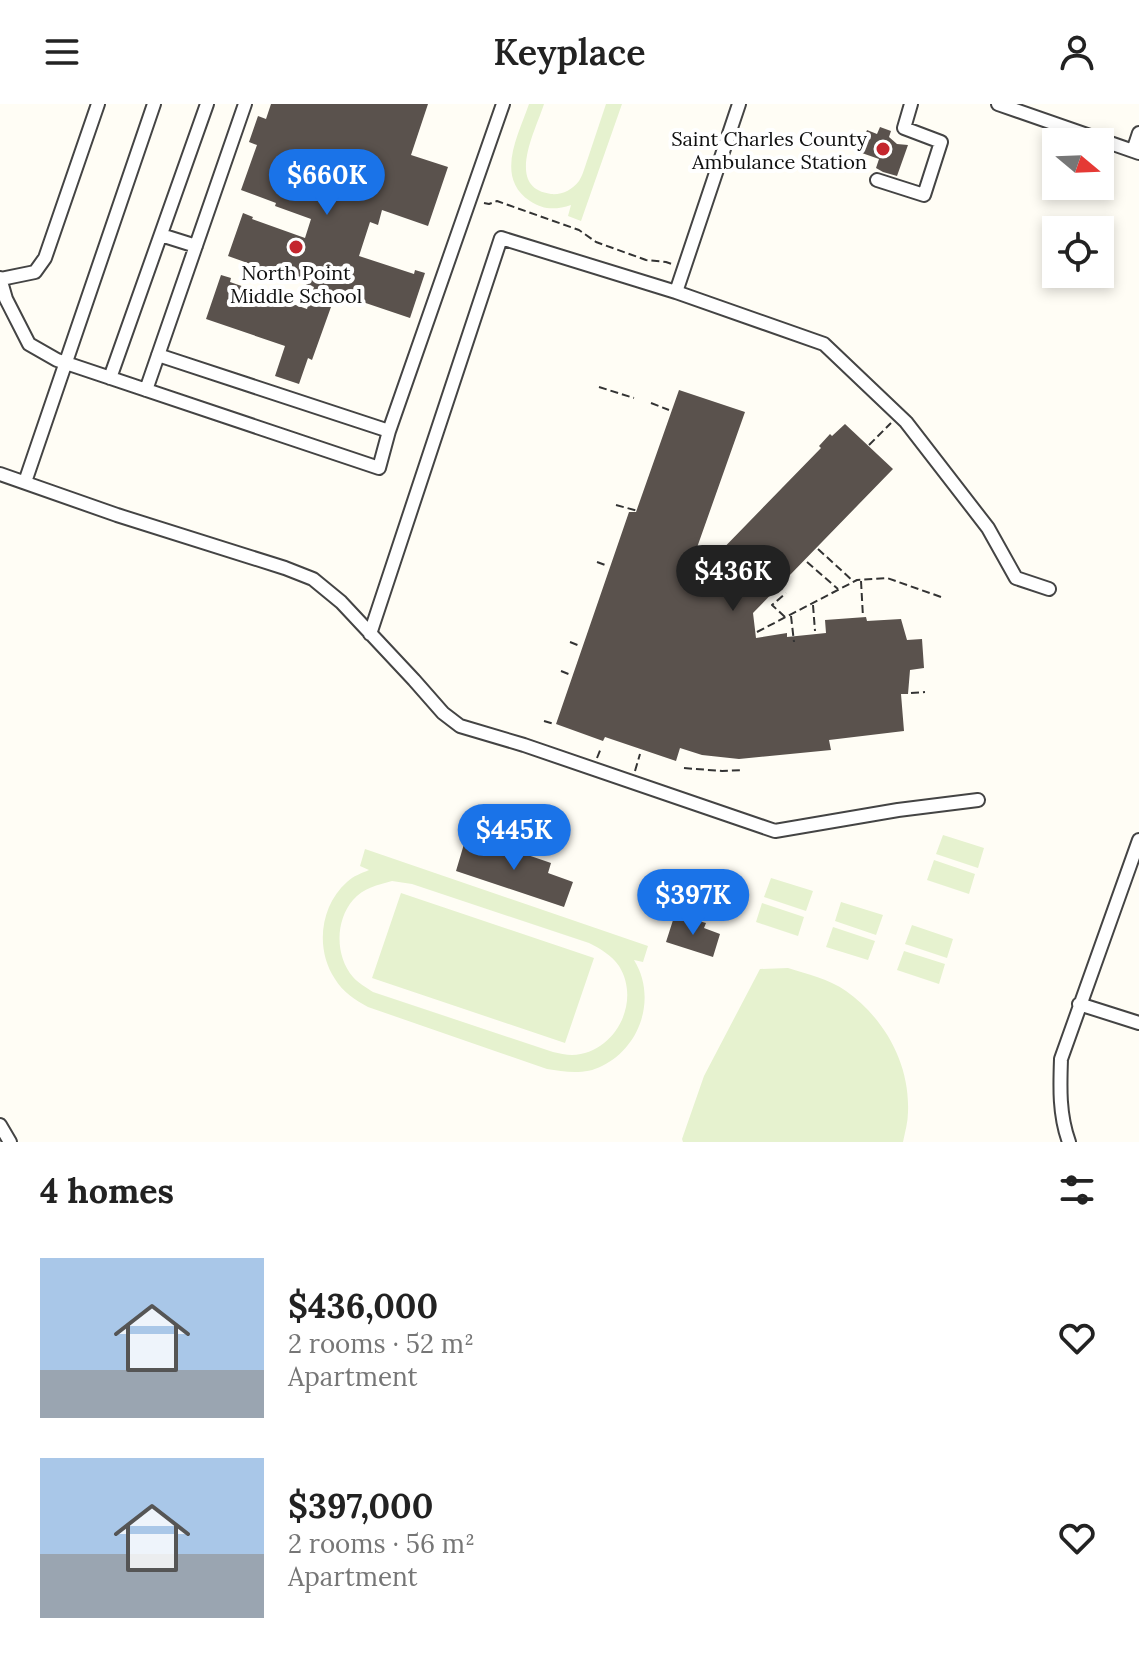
<!DOCTYPE html>
<meta charset="utf-8">
<style>
:root{--surface:#fff;--page:#f6f6f6;--text:#222;--muted:#767676;--accent:#1a73e8}
body{margin:0;font-family:Lora,serif;background:var(--page);color:var(--text);height:100vh;display:flex;flex-direction:column;font-size:30px;white-space:nowrap}
*{box-sizing:border-box;margin:0}
p{font-size:26px;color:var(--muted)}
.icon{flex:none;width:44px;height:44px;fill:none;stroke:currentColor;stroke-width:2;stroke-linecap:round;stroke-linejoin:round}
.map{position:relative;height:1038px;overflow:hidden}
.drawer{display:flex;flex-direction:column;background:var(--surface);flex:1}
.drawer>*{flex:none}
.needle{width:52px;rotate:109deg}
.fabs{position:absolute;left:1042px;top:24px;display:grid;gap:16px}
.fabs a{display:grid;place-items:center;width:72px;height:72px;border-radius:0px;background:var(--surface);box-shadow:0 4px 12px #0003;font-size:40px}
.price{position:absolute;translate:-50% -68px;padding:0 18px;border-radius:28px;background:var(--accent);color:#fff;font-size:26px;line-height:52px;filter:drop-shadow(0 2px 4px #0008)}
.price::after{content:'';position:absolute;left:50%;top:48px;width:24px;height:18px;margin-left:-12px;background:inherit;clip-path:polygon(0 0,100% 0,50% 100%)}
.price.selected{background:#222;color:#fff}
ul{padding:0;list-style:none}
li{display:flex;align-items:center;gap:24px;height:200px;padding:0 40px}
li span{display:grid;place-items:center;flex:none;width:224px;height:160px;border-radius:0px;color:#555}
li>.icon{margin-inline-start:auto}
span .icon{width:96px;height:96px;fill:#fffc;stroke-width:1}
li b{font-size:34px}
h2{display:flex;justify-content:space-between;align-items:center;height:96px;padding:0 40px;font-size:34px}
header{display:flex;justify-content:space-between;align-items:center;height:104px;padding:0 40px;background:var(--surface);font-size:36px;font-weight:600}
.map>svg:first-child{display:block}
.pitch{fill:#e6f2cf;fill-rule:evenodd}
.building{fill:#5a524d}
.lines{fill:none;stroke-linecap:round;stroke-linejoin:round}
.minor-casing{stroke:#444;stroke-width:16}
.path{stroke:#333;stroke-width:2;stroke-dasharray:8 4;stroke-linecap:butt}
.minor{stroke:#fff;stroke-width:12}
.poi-dot{fill:#c4262e;stroke:#fff;stroke-width:3}
.labels{text-anchor:middle;dominant-baseline:central;stroke-width:8;stroke-linejoin:round;paint-order:stroke}
.poi-label{font-size:20px;fill:#111;stroke:#fff;text-anchor:end}
</style>
<header><svg class="icon" aria-label="menu" viewBox="0 0 24 24"><path d="M4 6h16M4 12h16M4 18h16"/></svg>Keyplace<svg class="icon" aria-label="person" viewBox="0 0 24 24"><circle cx="12" cy="8" r="4"/><path d="M4 21q1-7 8-7t8 7"/></svg></header>
<div class="map">
<svg width="1139" height="1038" viewBox="0 0 1139 1038">
<rect width="100%" height="100%" fill="#fffdf5"/>
<path class="pitch" d="M529 0H544C536 26 504 84 551 90 562 91 572 86 579 77 583 71 585 62 588 54 594 36 600 18 606 0H622L581 117 568 112 571 101C556 106 543 106 530 97 494 73 519 30 529 0Z
M943 731 984 744 978 764 936 750Z
M365 745 648 842 643 858 634 856C657 893 641 943 602 962 585 971 565 968 547 965L368 903C355 896 343 888 335 875 315 845 320 802 347 778 353 772 362 769 369 766L360 762ZM392 777 412 780 589 839C601 845 611 851 619 862 642 899 614 950 572 951 566 951 559 949 553 948L373 888C367 884 358 879 353 873 335 852 335 817 353 796 363 784 378 781 392 777Z
M934 756 975 770 969 790 927 776Z
M771 774 813 787 806 807 764 793Z
M401 789 594 854 565 939 372 874Z
M841 798 883 811 876 831 835 817Z
M762 799 804 813 798 832 756 818Z
M912 821 953 835 947 854 905 840Z
M833 823 875 837 868 856 826 843Z
M904 847 945 860 939 880 897 866Z
M788 864C807 870 829 875 846 887 884 914 910 959 908 1008 908 1018 905 1028 903 1038H683L682 1035 704 972 760 865Z"/>
<path class="building" d="M271 0H428L411 51 448 63 428 122 382 106 378 121 370 118 359 152 414 170 415 166 425 169 410 214 336 189 312 256 308 254 299 280 275 272 285 242 206 215 221 171 231 174 230 178 307 205 314 183 228 152 243 109 253 113 252 115 305 134 311 115 275 102 276 99 241 86 257 41 249 38 258 12 266 15Z
M880 23 891 27 889 33 897 40 908 41 897 72 883 68 876 64 879 55 859 48 867 26 877 30Z
M679 286 745 308 694 452 710 458 821 344 819 342 830 330 832 332 845 320 893 365 753 509 756 534 787 529V533L826 529 825 516 866 513 867 517 901 515 907 536 922 535 924 564 910 566 908 590H901L904 627 829 636 831 646 739 655 702 651 680 644 676 657 605 633 603 637 556 620 629 408H636Z
M487 737 551 759 548 769 573 778 564 803 456 767 464 740 483 747Z
M674 813 691 819 692 815 706 819 704 824 720 830 713 853 666 838Z"/>
<g class="lines">
<defs>
<path id="minor" d="M739 0 676 188 824 240 906 318 988 424 1016 474 1049 485
M998 0 1139 49
M1133 47 1139 29
M877 76 924 91 941 38 904 24 911 0
M161 131 196 142
M0 174 6 195 29 240 57 256 379 364 389 327 503 0
M1 175 35 168 45 154 98 0
M158 251 389 327
M110 274 207 0
M146 286 245 0
M0 370 117 411 285 464 313 475 341 498 414 576 443 609 460 622 524 641 775 727 898 706 978 696
M25 378 154 0
M370 530 501 134 676 188
M1079 900 1139 919
M0 1021 10 1038
M1069 1038C1059 1011 1060 983 1061 955L1139 736"/>
</defs>
<use href="#minor" class="minor-casing"/>
<path class="path" d="M484 99 489 100 497 97 579 126 596 138 646 156 666 158 672 160
M599 283 634 294
M651 299 669 306
M869 341 891 319
M616 401 638 407
M818 445 853 477
M597 458 605 461
M807 458 838 485
M861 477 863 513
M813 501 815 527
M791 512 794 538
M785 513 772 501 786 489
M757 528 857 476 887 474 944 494
M570 538 580 542
M561 567 571 571
M911 589 925 588
M544 617 554 620
M597 654 601 644
M684 664 722 667 743 666
M635 667 640 650"/>
<use href="#minor" class="minor"/>
</g>
<g class="poi-dot">
<circle cx="883" cy="45" r="8"/>
<circle cx="296" cy="143" r="8"/>
</g>
<g class="labels">
<g class="poi-label">
<text x="867" y="34">Saint Charles County<tspan x="867" dy="23">Ambulance Station</tspan></text>
<text x="296" y="168" text-anchor="middle">North Point<tspan x="296" dy="23">Middle School</tspan></text>
</g>
</g>
</svg>
<div class="fabs">
<a><svg class="needle" viewBox="-14 -14 28 28"><path d="M0-13l5 13h-10z" fill="#e53935"/><path d="M0 13l5-13h-10z" fill="#767676"/></svg></a>
<a><svg class="icon" aria-label="locate" viewBox="0 0 24 24"><circle cx="12" cy="12" r="6"/><path d="M12 2v4M12 18v4M2 12h4M18 12h4"/></svg></a>
</div>
<b class="price" style="left:327px;top:113px">$660K</b>
<b class="price selected" style="left:733px;top:509px">$436K</b>
<b class="price" style="left:514px;top:768px">$445K</b>
<b class="price" style="left:693px;top:833px">$397K</b>
</div>
<section class="drawer">
<h2>4 homes<svg class="icon" aria-label="filters" viewBox="0 0 24 24"><path d="M4 7h16M4 17h16"/><circle cx="9" cy="7" r="2"/><circle cx="15" cy="17" r="2"/></svg></h2>
<ul>
<li><span style="background:linear-gradient(#a9c7e8 70%,#9aa5b1 0)"><svg class="icon" aria-label="home" viewBox="0 0 24 24"><path d="M3 11l9-7 9 7M6 9v11h12V9"/></svg></span><div><b>$436,000</b><p>2 rooms · 52 m²</p><p>Apartment</p></div><svg class="icon" aria-label="heart" viewBox="0 0 24 24"><path d="M12 20l-8-8c-3-5 5-10 8-4 3-6 11-1 8 4z"/></svg></li>
<li><span style="background:linear-gradient(#a9c7e8 60%,#9aa5b1 0)"><svg class="icon" aria-label="home" viewBox="0 0 24 24"><path d="M3 11l9-7 9 7M6 9v11h12V9"/></svg></span><div><b>$397,000</b><p>2 rooms · 56 m²</p><p>Apartment</p></div><svg class="icon" aria-label="heart" viewBox="0 0 24 24"><path d="M12 20l-8-8c-3-5 5-10 8-4 3-6 11-1 8 4z"/></svg></li>
</ul>
</section>
